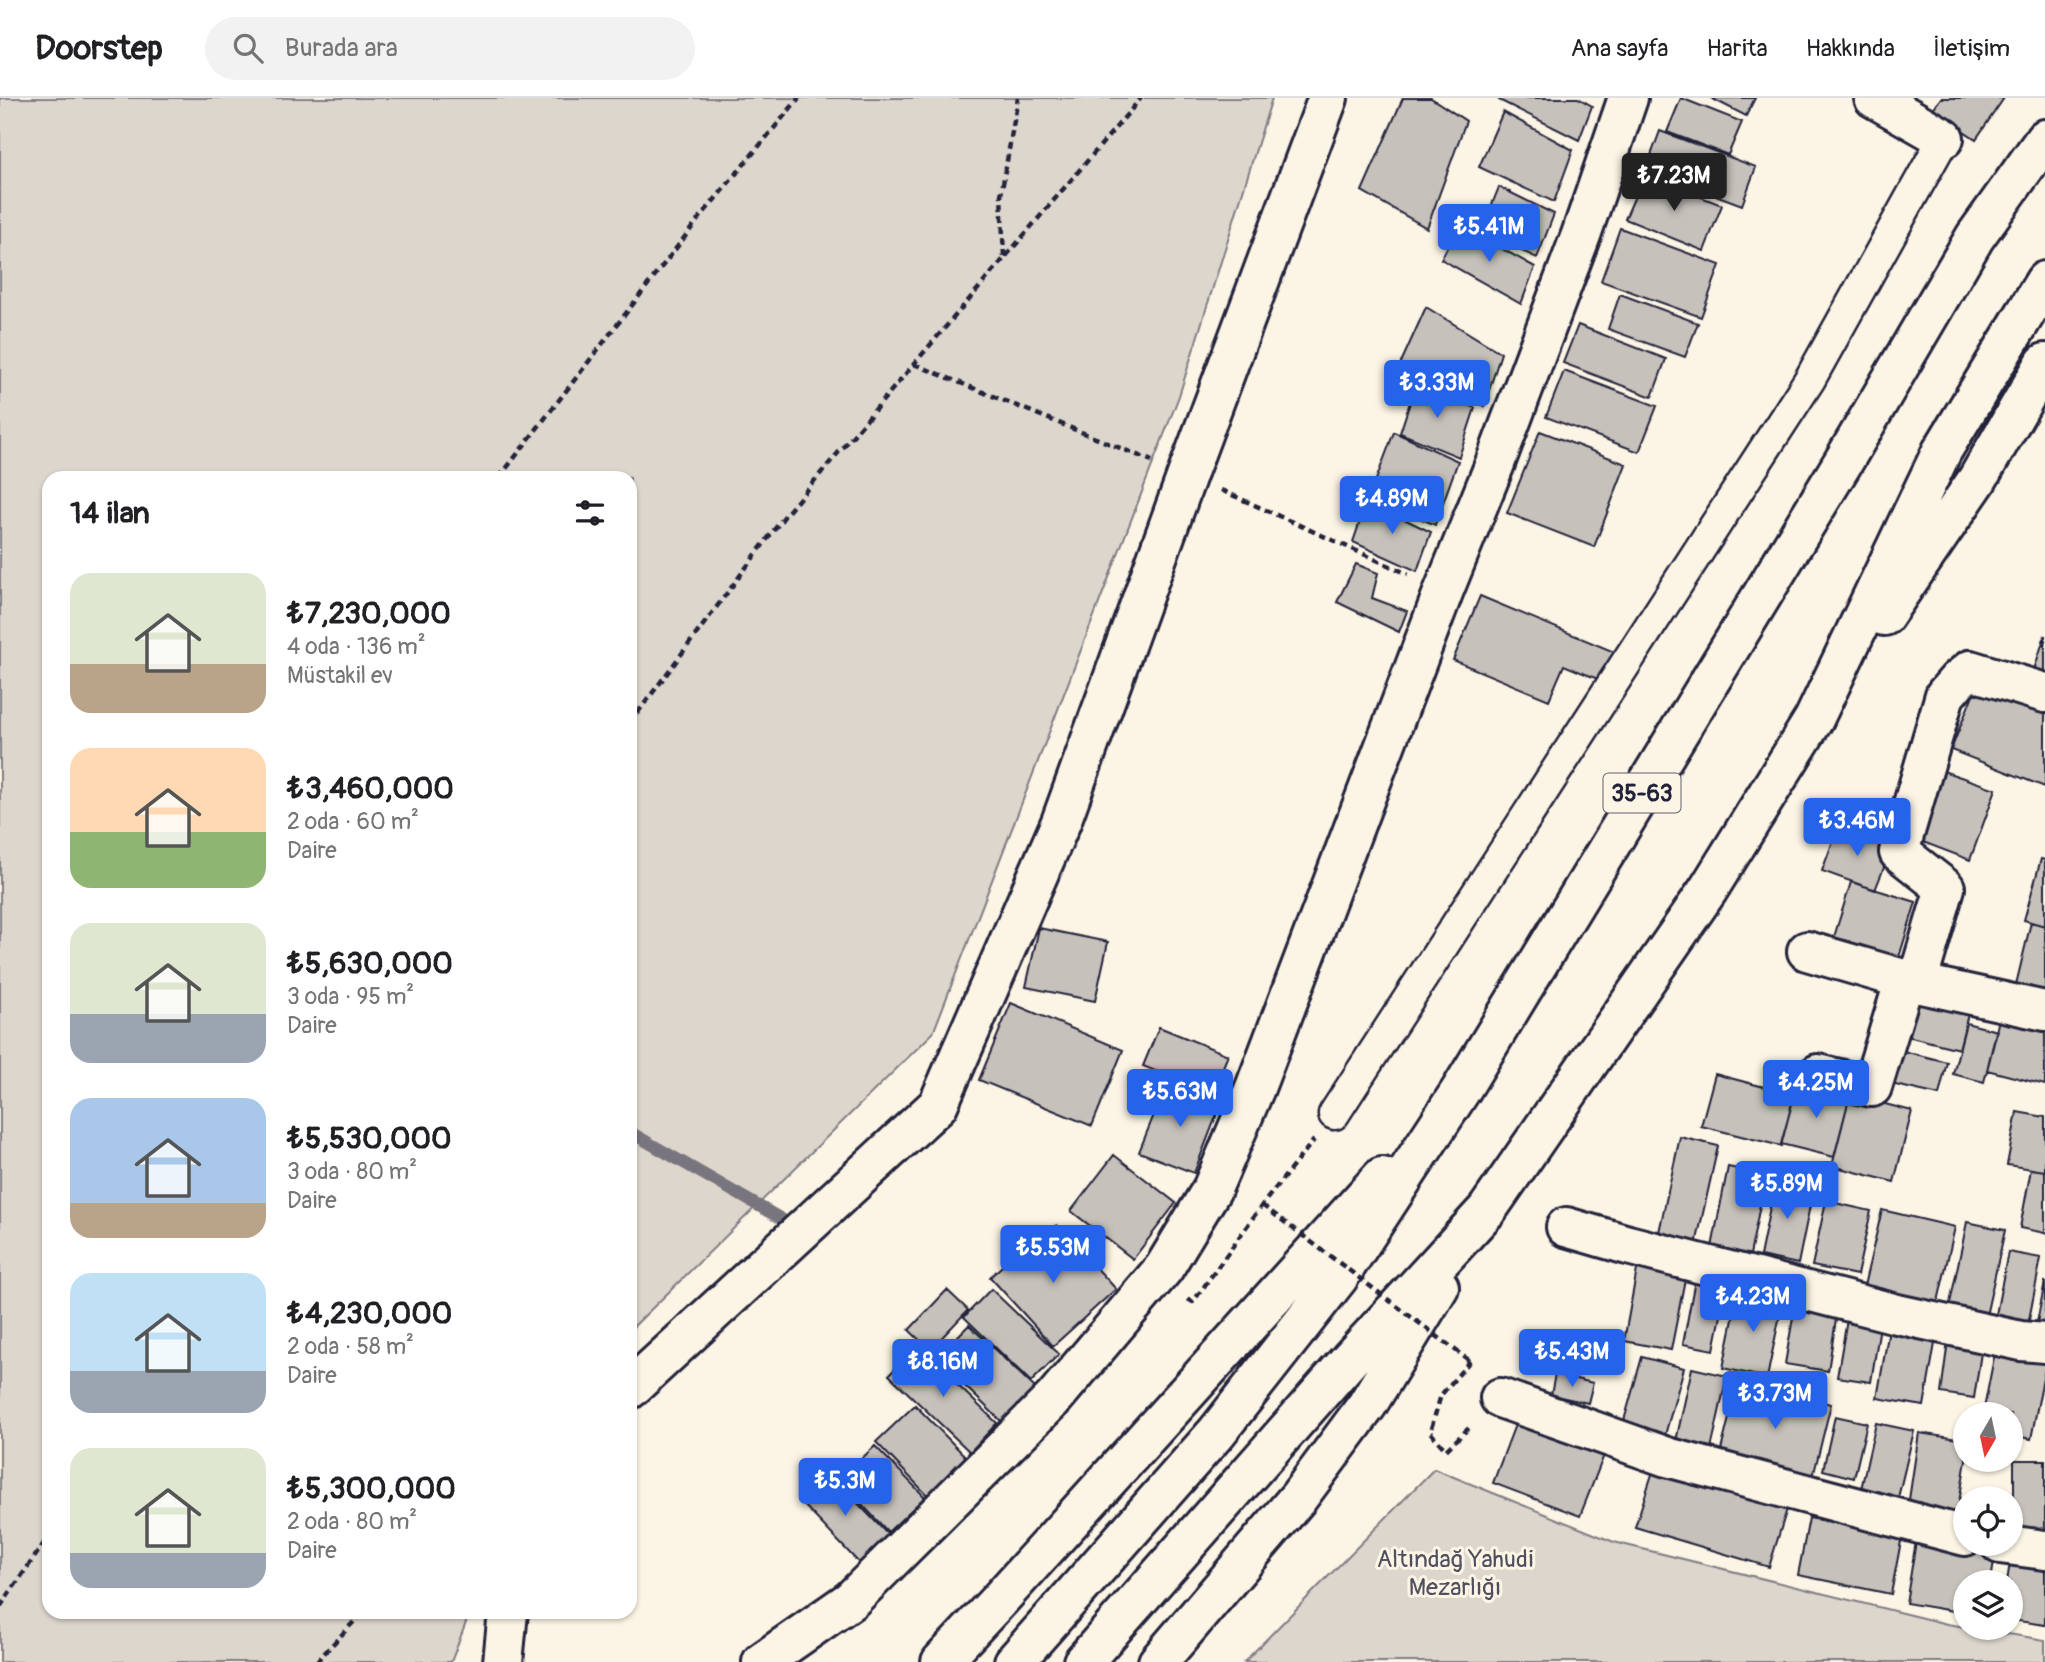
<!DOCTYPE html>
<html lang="tr">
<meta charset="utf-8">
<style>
:root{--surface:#fff;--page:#f2f2f2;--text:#202124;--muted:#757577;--line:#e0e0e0;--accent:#2563eb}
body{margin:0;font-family:Pangolin,sans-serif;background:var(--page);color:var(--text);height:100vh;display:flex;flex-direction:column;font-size:26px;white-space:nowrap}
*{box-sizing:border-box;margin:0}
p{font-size:23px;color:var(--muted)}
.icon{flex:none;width:38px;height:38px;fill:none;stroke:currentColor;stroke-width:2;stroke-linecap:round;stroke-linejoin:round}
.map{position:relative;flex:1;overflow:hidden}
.panel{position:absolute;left:42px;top:373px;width:595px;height:1148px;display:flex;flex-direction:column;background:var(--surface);border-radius:21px;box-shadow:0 2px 5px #0004}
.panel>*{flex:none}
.needle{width:46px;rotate:189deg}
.buttons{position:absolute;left:1953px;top:1304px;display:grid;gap:14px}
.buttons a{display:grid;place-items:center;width:70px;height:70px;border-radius:50%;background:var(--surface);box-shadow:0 2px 5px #0004;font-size:35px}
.price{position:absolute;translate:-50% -60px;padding:0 16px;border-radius:7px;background:var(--accent);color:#fff;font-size:23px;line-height:46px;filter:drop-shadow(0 2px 4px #0008)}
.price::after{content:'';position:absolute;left:50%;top:42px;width:21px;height:16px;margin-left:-10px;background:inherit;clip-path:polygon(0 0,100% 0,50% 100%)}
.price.current{background:#222;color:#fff}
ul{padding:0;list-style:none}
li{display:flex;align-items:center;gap:21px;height:175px;padding:0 28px}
li span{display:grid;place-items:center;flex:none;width:196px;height:140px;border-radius:21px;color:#555}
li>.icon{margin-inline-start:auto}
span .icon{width:84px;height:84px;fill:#fffc;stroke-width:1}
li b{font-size:30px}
h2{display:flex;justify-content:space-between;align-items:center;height:84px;padding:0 28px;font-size:30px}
header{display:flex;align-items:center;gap:42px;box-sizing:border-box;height:98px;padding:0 35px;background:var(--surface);border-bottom:2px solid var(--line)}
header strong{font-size:33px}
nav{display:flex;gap:38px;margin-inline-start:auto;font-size:24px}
.search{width:490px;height:63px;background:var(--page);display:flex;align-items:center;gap:18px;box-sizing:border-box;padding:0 24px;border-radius:38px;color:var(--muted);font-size:26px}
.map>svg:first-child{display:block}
.green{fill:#dcd6cc;stroke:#7f7c84;stroke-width:2}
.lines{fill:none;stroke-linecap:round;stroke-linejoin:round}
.stream{stroke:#78757e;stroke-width:12}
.building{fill:#c6c1bb;stroke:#22223b;stroke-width:2}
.pedestrian-casing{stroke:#22223b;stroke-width:35}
.minor-casing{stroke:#22223b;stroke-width:44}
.tertiary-casing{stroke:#22223b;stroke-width:44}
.primary-casing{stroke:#22223b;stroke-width:44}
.path{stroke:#22223b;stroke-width:4.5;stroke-dasharray:7 5;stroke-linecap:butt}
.pedestrian{stroke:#fcf5e5;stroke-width:30}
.minor{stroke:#fcf5e5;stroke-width:38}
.tertiary{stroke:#fcf5e5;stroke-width:38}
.primary{stroke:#fcf5e5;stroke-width:38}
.path-bridge{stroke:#22223b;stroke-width:4.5;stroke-dasharray:7 5;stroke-linecap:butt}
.labels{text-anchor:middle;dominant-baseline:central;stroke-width:6;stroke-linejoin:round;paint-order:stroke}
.shield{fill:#fcf5e5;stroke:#63616e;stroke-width:2}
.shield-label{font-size:23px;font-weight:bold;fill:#22223b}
.park-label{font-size:24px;fill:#504f5f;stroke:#fcf5e5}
</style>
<header>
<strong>Doorstep</strong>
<div class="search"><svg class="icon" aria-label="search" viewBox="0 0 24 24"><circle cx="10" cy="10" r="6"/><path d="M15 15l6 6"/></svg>Burada ara</div>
<nav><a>Ana sayfa</a><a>Harita</a><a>Hakkında</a><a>İletişim</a></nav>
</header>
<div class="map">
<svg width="2045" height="1564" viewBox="0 0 2045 1564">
<rect width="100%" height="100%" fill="#fcf5e5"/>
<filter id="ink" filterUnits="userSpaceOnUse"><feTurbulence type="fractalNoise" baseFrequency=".0143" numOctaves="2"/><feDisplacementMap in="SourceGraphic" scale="14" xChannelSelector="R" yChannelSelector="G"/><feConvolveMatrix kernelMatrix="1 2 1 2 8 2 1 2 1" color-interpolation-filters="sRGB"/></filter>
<g filter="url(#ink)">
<path class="green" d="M0 0H1272L1179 298 933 935 630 1232V380H49V1514H470L451 1564H0Z
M1434 1371 1614 1444 1947 1526 2045 1542V1564H1244Z"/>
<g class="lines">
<path class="stream" d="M630 1034 797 1130"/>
</g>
<path class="building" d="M1403 0H1431L1466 23 1427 130 1362 93Z
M1500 0H1578L1592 8 1579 42 1499 2Z
M1681 0 1742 24 1728 57 1667 34Z
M1711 0H1755L1746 18Z
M1941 0H2004L1976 41 1932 12Z
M1503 14 1573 52 1554 104 1479 69Z
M1660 33 1756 69 1742 107 1646 71Z
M1644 77 1722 107 1704 153 1625 121Z
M1499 89 1554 116 1537 160 1481 134Z
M1459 127 1535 169 1521 206 1441 161Z
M1620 130 1720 167 1701 219 1601 183Z
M1620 196 1698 225 1685 259 1608 231Z
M1426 209 1501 255 1484 308 1399 269Z
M1578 227 1666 261 1652 299 1563 265Z
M1564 273 1657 308 1639 354 1546 319Z
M1417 283 1475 310 1459 359 1400 335Z
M1540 333 1626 366 1594 449 1507 415Z
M1394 334 1458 363 1435 427 1370 398Z
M1367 403 1431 434 1417 473 1353 444Z
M1356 466 1378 475 1372 500 1407 513 1399 534 1337 504Z
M1480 498 1624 558 1612 587 1564 567 1549 602 1453 562Z
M2045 537V576L2034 572Z
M1980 579 2045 604V689L1951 652Z
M1940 672 1996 691 1970 762 1915 741Z
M1839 727 1893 747 1875 792 1822 773Z
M2041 761 2045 762V828L2024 822Z
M1851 784 1916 804 1899 859 1834 839Z
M2031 824 2045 828V902L2014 895Z
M1039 830 1108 844 1095 903 1026 889Z
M1913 898 1969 912 1959 951 1903 937Z
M1011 905 1123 952 1092 1028 979 982Z
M2000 917 2045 928V987L1987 972Z
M1966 925 1997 933 1984 984 1953 976Z
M1159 929 1228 957 1212 996 1143 968Z
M1899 952 1947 964 1939 997 1891 986Z
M1715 976 1794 997 1781 1048 1701 1028Z
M1798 984 1850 997 1834 1059 1781 1046Z
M1166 987 1220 1008 1194 1075 1139 1054Z
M1850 997 1912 1013 1894 1084 1832 1068Z
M2017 1014 2045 1019V1073L2007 1067Z
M1680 1039 1718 1048 1695 1151 1657 1143Z
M1114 1057 1176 1105 1133 1161 1071 1113Z
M1728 1069 1766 1077 1750 1157 1712 1149Z
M2031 1071 2045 1073V1135L2020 1130Z
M1776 1080 1814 1088 1798 1166 1760 1158Z
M1826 1103 1871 1113 1857 1177 1812 1168Z
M1882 1112 1955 1129 1937 1208 1863 1192Z
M1967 1124 2005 1132 1986 1218 1949 1210Z
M1057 1127 1116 1191 1053 1248 990 1179 1022 1150 1027 1155Z
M2008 1154 2041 1160 2028 1227 1995 1222Z
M1638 1166 1686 1176 1671 1252 1624 1243Z
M1695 1182 1727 1188 1714 1252 1683 1246Z
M2045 1183V1236L2035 1235Z
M991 1191 1059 1256 1031 1284 964 1219Z
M947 1192 968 1212 930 1252 909 1232Z
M1739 1192 1783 1202 1767 1280 1723 1270Z
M1795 1208 1837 1215 1828 1273 1785 1266Z
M1848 1216 1881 1222 1871 1284 1837 1279Z
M1890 1226 1937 1234 1924 1308 1877 1300Z
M969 1227 1035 1290 1002 1324 936 1260Z
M1948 1243 1982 1248 1974 1300 1941 1295Z
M917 1248 997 1325 970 1354 889 1277Z
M1996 1249 2045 1258V1271L2031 1341 2011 1337V1316H1983Z
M1642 1259 1684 1270 1665 1337 1623 1326Z
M1692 1270 1727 1278 1711 1351 1676 1343Z
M1555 1276 1593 1285 1588 1305 1551 1297Z
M1738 1284 1831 1306 1812 1383 1719 1360Z
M915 1307 968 1361 929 1399 876 1344Z
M1835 1318 1867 1325 1854 1380 1823 1372Z
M1516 1324 1604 1357 1580 1418 1493 1385Z
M1876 1325 1914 1333 1896 1408 1859 1400Z
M1919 1335 1965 1342 1966 1362 1956 1423 1907 1415Z
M875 1348 925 1399 888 1434 839 1382Z
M2014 1362H2045V1439L2014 1438Z
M1654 1370 1787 1411 1769 1469 1635 1429Z
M829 1375 889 1438 860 1466 800 1403Z
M1809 1420 1902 1438 1891 1496 1798 1477Z
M1916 1443 1995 1456 1991 1484H1965V1515L1906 1505Z
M2010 1464 2045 1469V1527L2011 1522V1484H2007Z"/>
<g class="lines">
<defs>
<path id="pedestrian" d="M1334 1016 1810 281 1944 40"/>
<path id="minor" d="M1874 0 1944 40
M1807 853 1917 885 2045 913
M1917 885 1945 790 1899 754 1945 597 1958 582 1970 572 2045 595
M1818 976 1872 989 1905 881
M1566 1129 1628 1147 1897 1216 2021 1243 2045 1245
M1500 1300 1667 1359 1965 1438
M2000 1446 2045 1452"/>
<path id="tertiary" d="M630 1291 938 1007 1061 724 1187 377 1328 0
M503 1564 508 1514
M762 1564 851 1502 1054 1300 1164 1170 1212 1091 1255 990 1444 492 1494 368 1581 137 1628 0"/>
<path id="primary" d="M1884 518 1977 382 2045 265
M941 1564 1000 1501 1382 1079
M1014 1564 1217 1334 1338 1180 1461 992 1845 361 1975 139 2045 41
M1083 1564 1351 1260 1487 1112 1708 792 1814 621 1942 353 2045 183
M1158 1564 1298 1400 1367 1307 1439 1189"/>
</defs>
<use href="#pedestrian" class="pedestrian-casing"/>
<use href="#minor" class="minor-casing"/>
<use href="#tertiary" class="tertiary-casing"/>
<use href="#primary" class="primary-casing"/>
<path class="path" d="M1004 159 1001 97 1018 0
M914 266 1152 363
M499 380 697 123 799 0
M1221 392 1408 476
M630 625 786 416 1141 0
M1188 1201 1193 1204 1262 1107 1314 1042
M1470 1263 1441 1297 1430 1334 1446 1352 1472 1327
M0 1509 49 1438
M316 1564 363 1514"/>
<use href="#pedestrian" class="pedestrian"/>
<use href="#minor" class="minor"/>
<use href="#tertiary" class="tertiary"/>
<use href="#primary" class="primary"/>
<path class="path-bridge" d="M1262 1107 1470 1263"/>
</g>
</g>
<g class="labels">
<rect class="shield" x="1603.5" y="675.5" width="77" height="39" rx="5"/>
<g class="shield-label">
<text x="1642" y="695">35-63</text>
</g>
<g class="park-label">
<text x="1455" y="1461">Altındağ Yahudi<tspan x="1455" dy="28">Mezarlığı</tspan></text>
</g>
</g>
</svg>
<div class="buttons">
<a><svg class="needle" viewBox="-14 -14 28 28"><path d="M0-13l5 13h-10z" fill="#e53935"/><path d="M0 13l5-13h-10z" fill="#757577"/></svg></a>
<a><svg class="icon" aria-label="locate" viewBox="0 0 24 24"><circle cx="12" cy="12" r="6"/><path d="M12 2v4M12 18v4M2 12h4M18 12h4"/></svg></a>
<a><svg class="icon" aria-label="layers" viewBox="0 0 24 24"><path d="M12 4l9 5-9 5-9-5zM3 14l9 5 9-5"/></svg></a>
</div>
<b class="price current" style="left:1674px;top:115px">₺7.23M</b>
<b class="price" style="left:1489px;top:166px">₺5.41M</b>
<b class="price" style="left:1437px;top:322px">₺3.33M</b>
<b class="price" style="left:1392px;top:438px">₺4.89M</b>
<b class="price" style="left:1857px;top:760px">₺3.46M</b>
<b class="price" style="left:1816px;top:1022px">₺4.25M</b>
<b class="price" style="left:1180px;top:1031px">₺5.63M</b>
<b class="price" style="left:1787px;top:1123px">₺5.89M</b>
<b class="price" style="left:1053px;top:1187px">₺5.53M</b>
<b class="price" style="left:1753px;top:1236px">₺4.23M</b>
<b class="price" style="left:1572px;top:1291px">₺5.43M</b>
<b class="price" style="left:943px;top:1301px">₺8.16M</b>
<b class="price" style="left:1775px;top:1333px">₺3.73M</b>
<b class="price" style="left:845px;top:1420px">₺5.3M</b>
<section class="panel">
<h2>14 ilan<svg class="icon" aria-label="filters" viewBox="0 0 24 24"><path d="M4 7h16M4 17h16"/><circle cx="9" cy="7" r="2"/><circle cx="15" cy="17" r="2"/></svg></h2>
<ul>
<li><span style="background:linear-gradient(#dfe7d0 65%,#b9a48a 0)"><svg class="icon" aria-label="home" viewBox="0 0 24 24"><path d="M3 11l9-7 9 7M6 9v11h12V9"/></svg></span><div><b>₺7,230,000</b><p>4 oda · 136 m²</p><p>Müstakil ev</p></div></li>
<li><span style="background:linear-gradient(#ffd9b3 60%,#8fb573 0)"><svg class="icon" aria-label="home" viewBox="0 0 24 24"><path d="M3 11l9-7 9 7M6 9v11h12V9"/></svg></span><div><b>₺3,460,000</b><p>2 oda · 60 m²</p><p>Daire</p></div></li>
<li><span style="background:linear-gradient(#dfe7d0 65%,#9aa5b1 0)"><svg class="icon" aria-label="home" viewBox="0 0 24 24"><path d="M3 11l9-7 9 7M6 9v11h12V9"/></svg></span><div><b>₺5,630,000</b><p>3 oda · 95 m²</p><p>Daire</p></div></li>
<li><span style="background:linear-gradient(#a9c7e8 75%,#b9a48a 0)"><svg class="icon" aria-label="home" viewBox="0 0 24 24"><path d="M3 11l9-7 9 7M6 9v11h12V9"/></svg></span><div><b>₺5,530,000</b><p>3 oda · 80 m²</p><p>Daire</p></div></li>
<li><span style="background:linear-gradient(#bfe0f5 70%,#9aa5b1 0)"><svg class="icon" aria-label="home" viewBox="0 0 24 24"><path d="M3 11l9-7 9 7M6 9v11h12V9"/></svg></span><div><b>₺4,230,000</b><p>2 oda · 58 m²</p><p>Daire</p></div></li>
<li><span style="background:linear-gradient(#dfe7d0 75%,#9aa5b1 0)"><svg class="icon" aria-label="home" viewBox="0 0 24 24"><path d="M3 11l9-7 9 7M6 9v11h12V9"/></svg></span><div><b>₺5,300,000</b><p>2 oda · 80 m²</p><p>Daire</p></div></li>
</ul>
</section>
</div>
